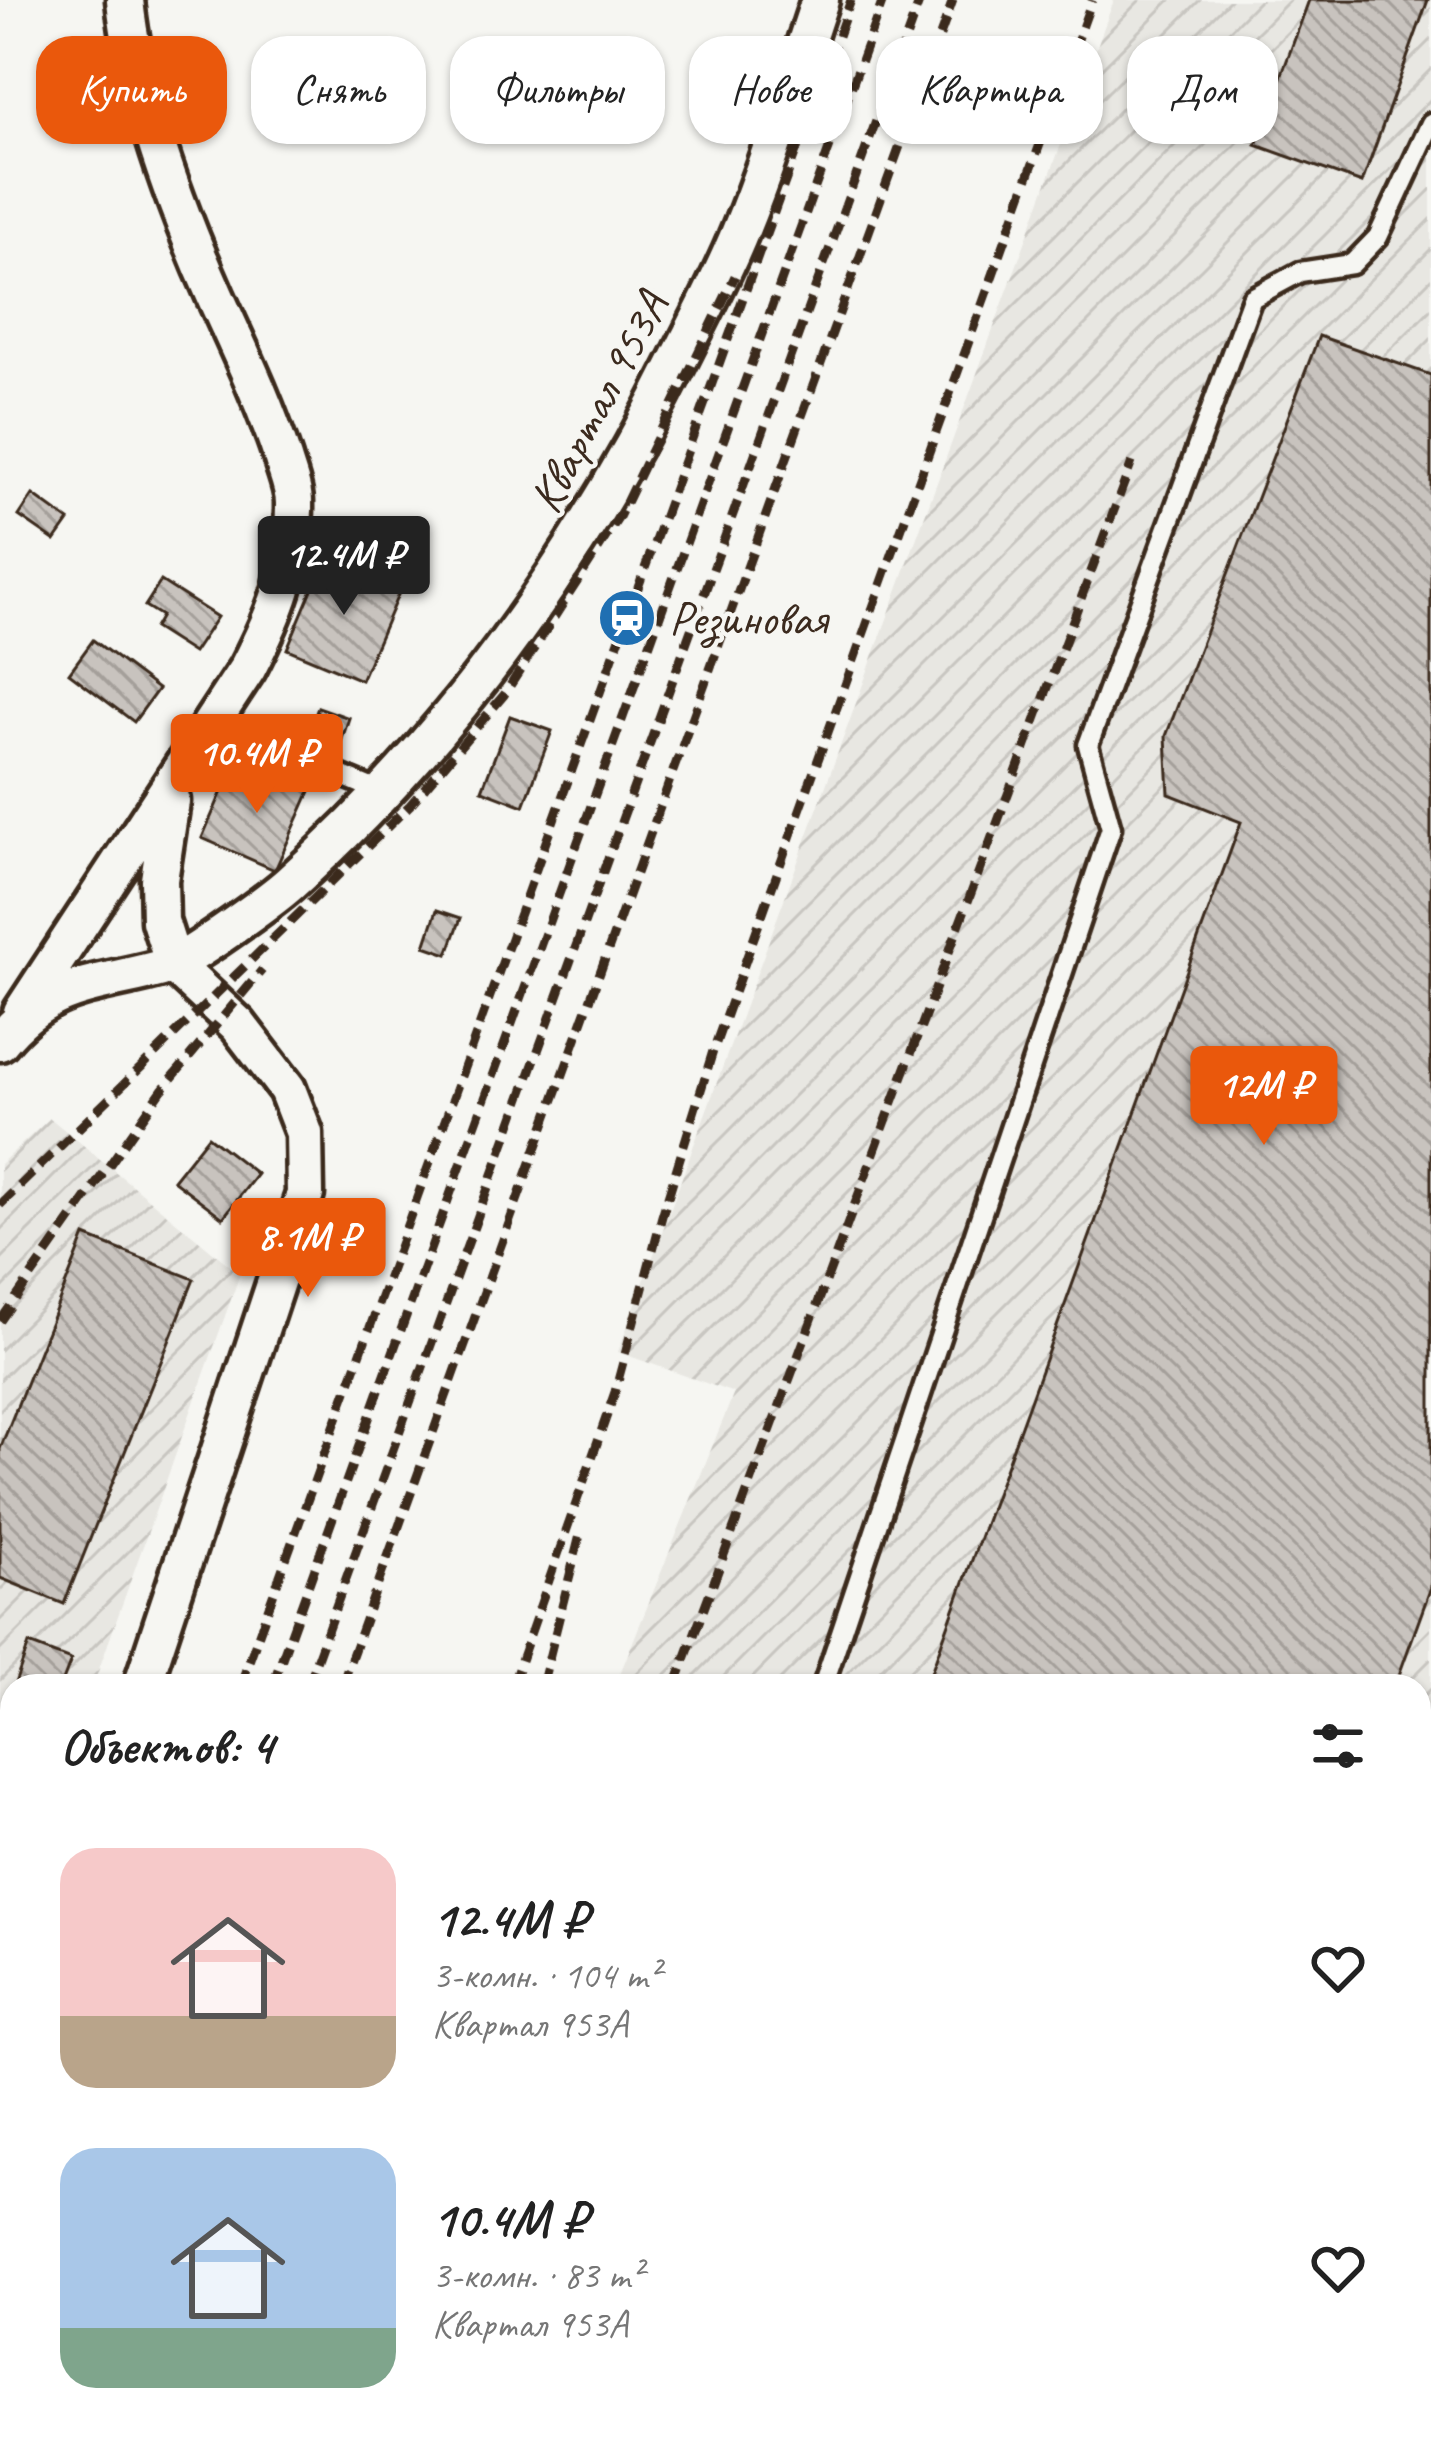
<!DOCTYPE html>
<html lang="ru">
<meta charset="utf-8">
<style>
:root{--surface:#fff;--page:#f6f6f6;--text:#222;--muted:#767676;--accent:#ea580c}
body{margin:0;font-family:Caveat,sans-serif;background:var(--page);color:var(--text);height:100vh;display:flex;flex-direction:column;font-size:45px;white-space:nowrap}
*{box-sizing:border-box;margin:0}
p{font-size:39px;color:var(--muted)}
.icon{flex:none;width:66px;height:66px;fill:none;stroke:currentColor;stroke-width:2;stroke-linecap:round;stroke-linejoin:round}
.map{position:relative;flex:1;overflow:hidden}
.details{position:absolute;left:0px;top:1674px;width:1431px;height:768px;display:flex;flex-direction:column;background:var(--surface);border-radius:36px 36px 0 0;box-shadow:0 3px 9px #0004}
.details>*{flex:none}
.banner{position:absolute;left:36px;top:36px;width:1359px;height:108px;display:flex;gap:24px}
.price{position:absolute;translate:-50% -102px;padding:0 27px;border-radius:12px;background:var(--accent);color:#fff;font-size:39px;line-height:78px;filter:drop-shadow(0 3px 6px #0008)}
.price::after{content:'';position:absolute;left:50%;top:72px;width:36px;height:27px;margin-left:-18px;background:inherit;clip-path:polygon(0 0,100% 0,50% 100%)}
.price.on{background:#222;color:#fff}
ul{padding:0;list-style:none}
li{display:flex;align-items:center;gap:36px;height:300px;padding:0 60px}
li span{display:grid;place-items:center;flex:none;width:336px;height:240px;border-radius:36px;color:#555}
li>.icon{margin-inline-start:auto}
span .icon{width:144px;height:144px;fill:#fffc;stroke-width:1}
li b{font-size:51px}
h2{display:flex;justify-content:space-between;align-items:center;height:144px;padding:0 60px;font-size:51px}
.chip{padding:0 42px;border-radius:36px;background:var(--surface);box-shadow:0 3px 9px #0004;font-size:42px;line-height:108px}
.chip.on{background:var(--accent);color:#fff}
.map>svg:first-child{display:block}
.industrial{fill:url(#industrial-furrows)}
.building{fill:url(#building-back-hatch);stroke:#3b2a1e;stroke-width:3}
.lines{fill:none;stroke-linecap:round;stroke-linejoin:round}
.lane-casing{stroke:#3b2a1e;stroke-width:27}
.street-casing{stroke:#3b2a1e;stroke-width:45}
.lane{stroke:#f6f6f2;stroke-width:18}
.street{stroke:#f6f6f2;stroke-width:36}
.rail{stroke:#3b2a1e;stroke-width:9;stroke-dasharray:18 9;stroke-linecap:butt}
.labels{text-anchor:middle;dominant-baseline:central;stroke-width:9;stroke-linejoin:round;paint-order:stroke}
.street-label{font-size:48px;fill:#3b2a1e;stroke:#f6f6f2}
.poi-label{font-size:48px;fill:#3b2a1e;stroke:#f6f6f2;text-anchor:start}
</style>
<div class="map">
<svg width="1431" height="2442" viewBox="0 0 1431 2442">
<defs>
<pattern id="industrial-furrows" width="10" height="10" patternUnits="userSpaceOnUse" patternTransform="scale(3)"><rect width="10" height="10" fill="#e8e7e2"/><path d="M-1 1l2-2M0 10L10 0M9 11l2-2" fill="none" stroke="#c8c6c1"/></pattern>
<pattern id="building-back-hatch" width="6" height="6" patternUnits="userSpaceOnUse" patternTransform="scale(3)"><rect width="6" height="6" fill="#c8c3be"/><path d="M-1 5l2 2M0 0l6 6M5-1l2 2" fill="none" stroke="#a49f9a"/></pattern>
</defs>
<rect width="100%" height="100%" fill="#f6f6f2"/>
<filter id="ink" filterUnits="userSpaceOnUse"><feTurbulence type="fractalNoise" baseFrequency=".00833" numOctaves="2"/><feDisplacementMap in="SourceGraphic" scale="24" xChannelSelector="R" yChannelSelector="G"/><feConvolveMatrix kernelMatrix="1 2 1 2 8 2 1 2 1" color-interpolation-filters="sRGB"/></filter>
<g filter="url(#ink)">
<path class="industrial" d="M1114 0H1431V2442H309L314 2430H1419V1686H615L734 1393 618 1352Z
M50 1118 240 1274 93 1686H12V1913L0 1948V1164Z"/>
<path class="building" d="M1309 0H1428L1362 183 1256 145Z
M1319 336 1431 375V1587L1395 1686H926L1241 822 1169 794 1166 736Z
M33 495 69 521 55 541 19 516Z
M326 556 401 588 361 680 287 649Z
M161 581 217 617 193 653 154 628 161 616 145 606Z
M93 640 158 689 134 722 69 673Z
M318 707 349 718 341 742 310 731Z
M510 716 552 731 524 806 482 790Z
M233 766 264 780 268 771 311 789 275 870 202 838Z
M437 910 461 918 448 954 425 946Z
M208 1136 257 1174 223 1218 173 1180Z
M85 1236 194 1279 64 1604 0 1578V1449Z
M29 1644 71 1660 61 1686H14Z
M1431 1923V2345L1419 2341V1957Z
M867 2430H1207L1241 2442H883L865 2436Z"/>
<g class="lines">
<defs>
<path id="lane" d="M214 722 383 793
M823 1686 1111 828 1088 745 1252 298 1300 272 1352 264 1378 237 1431 123
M1419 1792 1431 1758
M1392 2430 1426 2442"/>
<path id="street" d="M22 1012 247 669C276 613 295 568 294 503 294 489 287 473 283 459 265 403 240 351 216 298 176 208 135 97 125 0
M0 1042C51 979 100 987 169 966 188 960 271 900 289 884 456 735 582 555 681 355 701 315 723 274 740 232 771 157 794 77 820 0
M142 1686 305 1194 304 1133 287 1089 238 1025 174 965 160 921 159 880 171 801
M0 2100 12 2067"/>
</defs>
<use href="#lane" class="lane-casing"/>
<use href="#street" class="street-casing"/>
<use href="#lane" class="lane"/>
<use href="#street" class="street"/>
<path class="rail" d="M0 1205 410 805 504 695 619 517 735 276
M0 1321 162 1090 262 970
M240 1686 851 0
M272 1686 883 0
M307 1686 920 0
M341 1686 953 0
M512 1686 615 1392 662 1216 713 1051 1092 0
M542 1686 580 1535
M675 1686 1132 462
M0 2347 12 2314
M0 2435 12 2402
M32 2442 36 2430
M67 2442 71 2430
M247 2442 252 2430
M278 2442 282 2430
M393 2442 398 2430"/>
</g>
</g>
<defs>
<symbol id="station-disc" viewBox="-11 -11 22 22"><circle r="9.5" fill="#1f6fb2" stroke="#f6f6f2"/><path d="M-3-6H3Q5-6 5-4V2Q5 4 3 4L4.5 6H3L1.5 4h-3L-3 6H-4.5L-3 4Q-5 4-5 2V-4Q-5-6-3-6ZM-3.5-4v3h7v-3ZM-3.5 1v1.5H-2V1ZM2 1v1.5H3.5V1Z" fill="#fff"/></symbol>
</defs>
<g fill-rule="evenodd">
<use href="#station-disc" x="594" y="585" width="66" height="66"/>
</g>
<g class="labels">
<g class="street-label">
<text transform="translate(598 402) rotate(-62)">Квартал 953А</text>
</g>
<g class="poi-label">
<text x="669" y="618">Резиновая</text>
</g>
</g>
</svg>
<b class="price on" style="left:344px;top:618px">12.4M ₽</b>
<b class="price" style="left:257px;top:816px">10.4M ₽</b>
<b class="price" style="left:1264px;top:1148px">12M ₽</b>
<b class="price" style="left:308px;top:1300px">8.1M ₽</b>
<div class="banner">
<a class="chip on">Купить</a>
<a class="chip">Снять</a>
<a class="chip">Фильтры</a>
<a class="chip">Новое</a>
<a class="chip">Квартира</a>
<a class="chip">Дом</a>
</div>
<section class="details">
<h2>Объектов: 4<svg class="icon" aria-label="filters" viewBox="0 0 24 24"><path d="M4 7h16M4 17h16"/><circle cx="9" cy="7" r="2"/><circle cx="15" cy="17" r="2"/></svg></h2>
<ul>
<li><span style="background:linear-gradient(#f6c9c9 70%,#b9a48a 0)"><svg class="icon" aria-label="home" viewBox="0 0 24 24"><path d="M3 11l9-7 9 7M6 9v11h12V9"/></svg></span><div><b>12.4M ₽</b><p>3-комн. · 104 m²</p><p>Квартал 953А</p></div><svg class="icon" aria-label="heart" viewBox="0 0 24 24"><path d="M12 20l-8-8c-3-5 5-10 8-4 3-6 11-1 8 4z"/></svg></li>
<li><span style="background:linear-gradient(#a9c7e8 75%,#7fa58c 0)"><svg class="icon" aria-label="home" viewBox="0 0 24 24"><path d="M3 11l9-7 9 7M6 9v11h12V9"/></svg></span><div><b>10.4M ₽</b><p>3-комн. · 83 m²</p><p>Квартал 953А</p></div><svg class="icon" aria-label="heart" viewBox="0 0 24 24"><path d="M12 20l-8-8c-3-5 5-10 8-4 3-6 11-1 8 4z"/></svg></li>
</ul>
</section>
</div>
